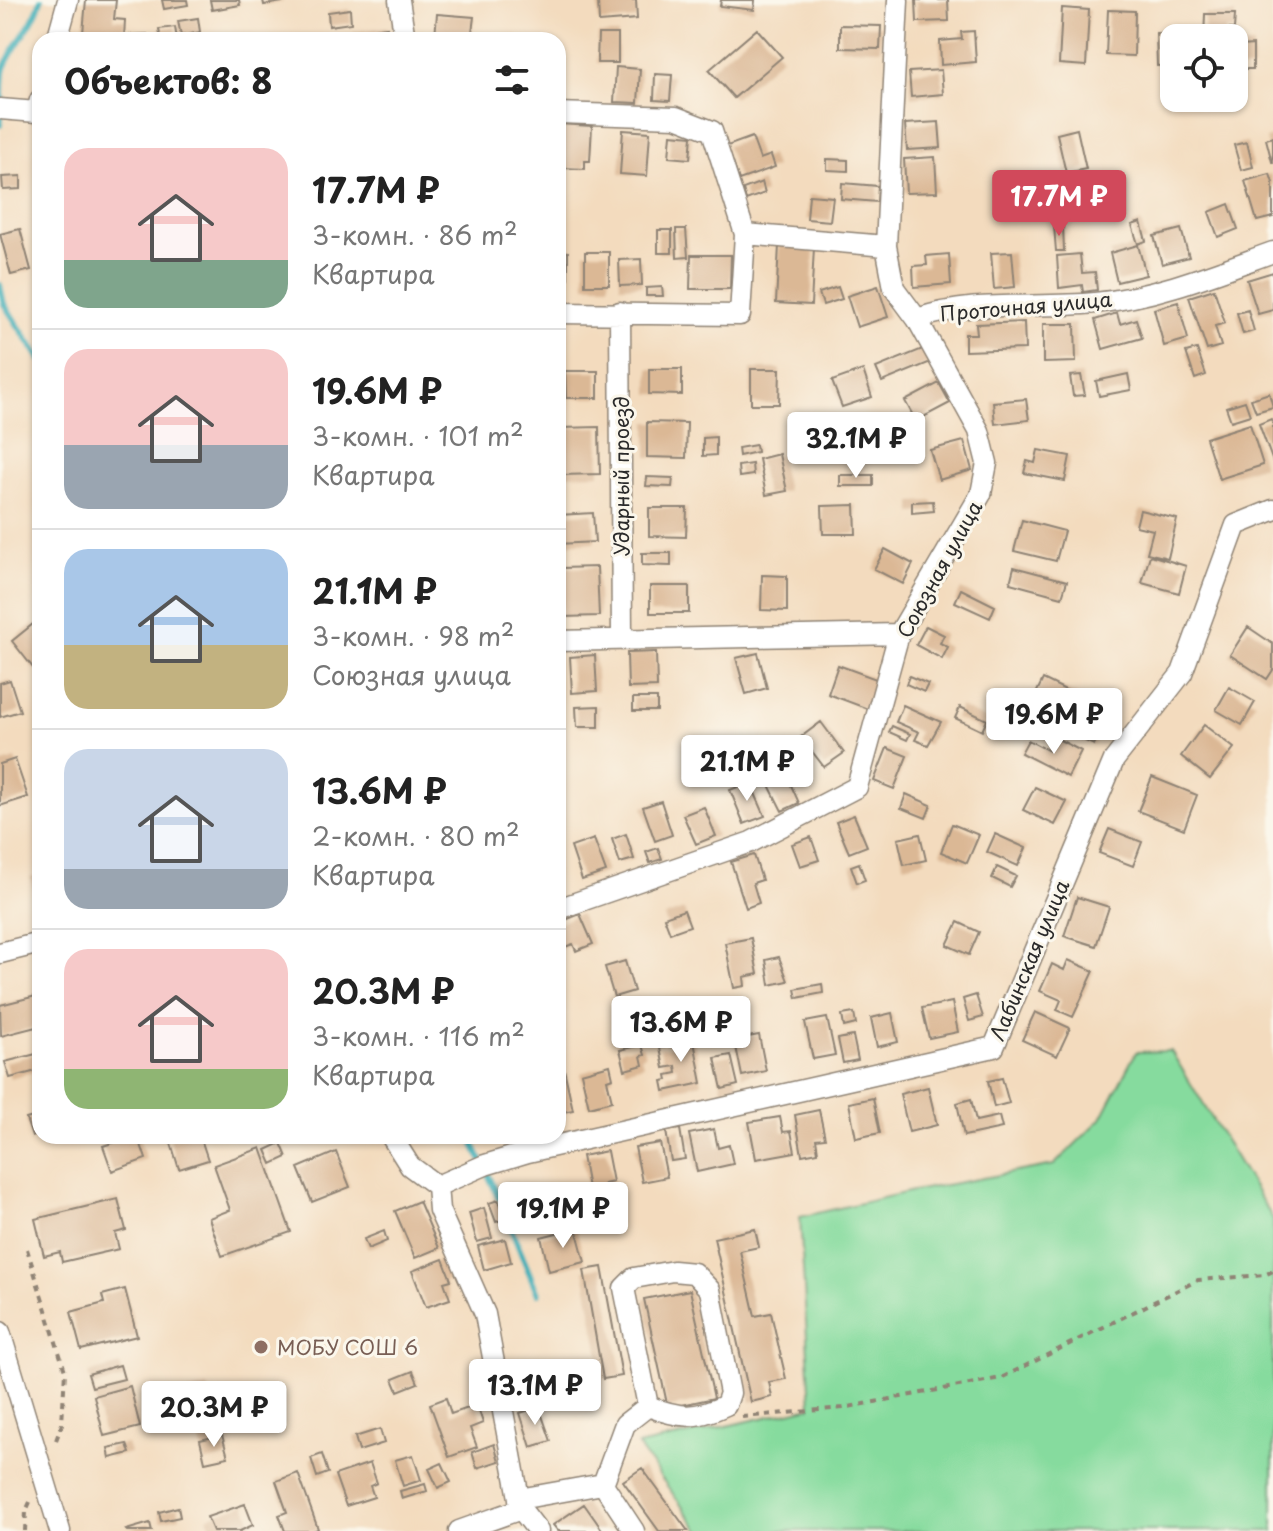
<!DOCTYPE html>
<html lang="ru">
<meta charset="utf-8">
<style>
:root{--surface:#fff;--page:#f6f6f6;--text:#222;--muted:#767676;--line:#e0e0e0;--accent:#d1495b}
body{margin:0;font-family:"Playpen Sans",sans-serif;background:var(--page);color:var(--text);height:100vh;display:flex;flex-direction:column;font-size:30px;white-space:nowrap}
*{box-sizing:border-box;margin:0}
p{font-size:26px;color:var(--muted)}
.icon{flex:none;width:44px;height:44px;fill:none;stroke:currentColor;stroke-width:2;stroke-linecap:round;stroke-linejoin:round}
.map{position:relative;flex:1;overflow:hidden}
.drawer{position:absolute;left:32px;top:32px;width:534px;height:1112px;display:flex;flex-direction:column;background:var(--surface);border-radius:24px;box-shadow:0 2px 6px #0004}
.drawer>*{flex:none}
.fabs{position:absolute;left:1160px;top:24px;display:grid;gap:16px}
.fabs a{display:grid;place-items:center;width:88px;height:88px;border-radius:16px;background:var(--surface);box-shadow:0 2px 6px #0004;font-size:40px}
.price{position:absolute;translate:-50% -68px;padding:0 18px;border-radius:8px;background:#fff;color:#222;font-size:26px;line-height:52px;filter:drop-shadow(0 2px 4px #0008)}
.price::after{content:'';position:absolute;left:50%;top:48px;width:24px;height:18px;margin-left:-12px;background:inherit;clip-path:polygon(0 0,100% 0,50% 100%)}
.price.selected{background:var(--accent);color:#fff}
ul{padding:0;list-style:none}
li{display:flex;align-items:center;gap:24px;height:200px;padding:0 32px}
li+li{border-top:2px solid var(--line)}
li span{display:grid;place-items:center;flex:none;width:224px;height:160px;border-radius:24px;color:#555}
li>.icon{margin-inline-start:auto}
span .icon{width:96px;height:96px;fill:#fffc;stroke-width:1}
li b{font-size:34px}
h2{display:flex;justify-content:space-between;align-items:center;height:96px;padding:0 32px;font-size:34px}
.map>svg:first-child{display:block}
.grass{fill:#86db9e;stroke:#588364;stroke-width:2}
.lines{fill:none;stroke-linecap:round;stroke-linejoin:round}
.stream{stroke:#3daeb7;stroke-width:6}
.building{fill:#dbb895}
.minor-casing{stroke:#8f8374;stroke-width:23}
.path{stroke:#8f8374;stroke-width:4;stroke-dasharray:6 6;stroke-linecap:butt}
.minor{stroke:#fff;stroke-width:20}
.education-dot{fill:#8d6e63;stroke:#fbf7ec;stroke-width:3}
.labels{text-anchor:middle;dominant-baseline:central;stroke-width:6;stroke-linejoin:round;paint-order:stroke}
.street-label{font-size:20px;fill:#2b2b2b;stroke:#fbf7ec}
.education-label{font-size:20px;fill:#785e54;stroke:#fbf7ec;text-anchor:start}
</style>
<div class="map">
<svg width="1273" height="1531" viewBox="0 0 1273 1531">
<rect width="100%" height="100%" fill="#fbf7ec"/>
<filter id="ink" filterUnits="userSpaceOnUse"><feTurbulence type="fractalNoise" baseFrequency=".0125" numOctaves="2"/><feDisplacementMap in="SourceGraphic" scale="16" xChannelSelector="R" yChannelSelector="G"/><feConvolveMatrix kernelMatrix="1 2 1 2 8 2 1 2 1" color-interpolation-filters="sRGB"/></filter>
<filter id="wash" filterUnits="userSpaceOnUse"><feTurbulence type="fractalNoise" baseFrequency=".006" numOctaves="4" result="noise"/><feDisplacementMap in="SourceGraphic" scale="32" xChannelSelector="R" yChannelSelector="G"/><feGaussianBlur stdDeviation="1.8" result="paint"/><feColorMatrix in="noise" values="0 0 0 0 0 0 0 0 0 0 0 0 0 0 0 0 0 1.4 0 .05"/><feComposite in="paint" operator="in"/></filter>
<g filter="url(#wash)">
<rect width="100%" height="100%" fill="#f3dbbe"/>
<path class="grass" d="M1171 1051 1273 1219V1531H700L638 1446 811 1407 800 1217 913 1191 1054 1165 1101 1119 1136 1052Z"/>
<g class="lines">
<path class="stream" d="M0 125C4 107 0 82 4 68 14 44 34 25 41 0
M0 285 4 304 40 359
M470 1136 493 1185 538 1294"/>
</g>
<g id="blocks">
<path class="building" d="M86 0H116L114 19 125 20 124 38 83 33Z
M162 0H187L188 5 164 9Z
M210 0H239L240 5 212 10Z
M263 0H283V2L264 5Z
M598 0H636L637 19 599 22Z
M721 0H755L754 10 720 6Z
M916 0H948L949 21 917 22Z
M1062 8 1089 10 1086 66 1059 64Z
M350 9 351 23 329 26 328 12Z
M1108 10 1135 11 1134 56 1106 55Z
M437 14 474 17 471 40H446V36H435Z
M1205 14H1235L1234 29H1226V38H1204Z
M198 18 200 32 181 36 178 21Z
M840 25 881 26 880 49 840 48Z
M175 27 177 40H161L159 29Z
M387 27 389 40H355L354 32Z
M757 29 782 57 734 98 709 70Z
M974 31 976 62 941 65 940 41 962 39 961 32Z
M1195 32V38H1174V65L1157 66 1156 33Z
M147 34V40H128L127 35Z
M498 34 518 36V40H497Z
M598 34H618V63H597Z
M1253 45V69H1240V46Z
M616 67 640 69 638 103 614 102Z
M558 68 563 69 560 92H558Z
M941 70 943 94 911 97 909 72Z
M655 74 672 75 670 101 654 100Z
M939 122 941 148 907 150 905 124Z
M558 124 592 126 590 161H585V169L562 168V160H558Z
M1077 129 1086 169 1066 173 1057 134Z
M623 130 650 132 647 176 620 174Z
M671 134 692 136 690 159 669 157Z
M752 137 760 159 771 155 775 167 739 180 727 146Z
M1273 137V162H1272L1266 139Z
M1247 142 1253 167 1241 170 1234 145Z
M935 157 937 192 906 193 904 159Z
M827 159 848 160V171L827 170Z
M1270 174 1273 183V217L1257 221 1245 181Z
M21 176V189L3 190 2 177Z
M762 182 765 193 746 200 743 189Z
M842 183 878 186 877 202 841 199Z
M809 195 833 197 830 221 807 219Z
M1229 204 1238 229 1218 237 1209 212Z
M1141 222 1146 241 1138 244 1132 225Z
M1063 225 1064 251H1056L1054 226Z
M20 229 31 270 11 275 0 234Z
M676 229H686L688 257 677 258Z
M1181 229 1189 257 1162 264 1154 236Z
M658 230H672V253H658Z
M779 245 814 247 811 305 776 303Z
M1138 245 1146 275 1117 282 1110 253Z
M558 251 568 252V278H558Z
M585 252H609V285H585Z
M1012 252 1015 287 994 289 991 253Z
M949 254 951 284 914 287 913 266 927 265 926 256Z
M1080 254 1082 273 1095 272 1097 290 1083 292 1082 285 1059 288 1057 256Z
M691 255H731L730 289H690Z
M641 259 642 285 620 286 619 260Z
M1273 272V310L1258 314 1247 280Z
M878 286 888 317 857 327 847 296Z
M662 287 663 296H646V288Z
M838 287 842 299 823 305 819 293Z
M1214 289 1225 323 1215 326 1221 346 1207 350 1189 297Z
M1178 302 1188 339 1164 346 1154 309Z
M1248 310 1254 331 1243 334 1237 313Z
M1117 313 1120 324 1136 319 1142 338 1103 349 1095 320Z
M1024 322 1025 349 965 351V334H977L976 324Z
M1043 324H1075L1076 362 1043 363Z
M925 348 931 362 882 382 876 368Z
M1197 349 1206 375 1195 379 1186 352Z
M649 369H682V395L649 394Z
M751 369H780L779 404H751Z
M863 370 872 397 842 407 832 381Z
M565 371H598V398H566Z
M1128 374 1131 390 1099 396 1096 381Z
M1081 375 1085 395 1073 396 1070 376Z
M939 383 950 403 916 421 905 401Z
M1269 393 1273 407 1256 412 1251 399Z
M1026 399 1029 420 995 424 993 402Z
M1245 401 1250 415 1231 421 1226 407Z
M1271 419 1273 424V462L1259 424Z
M647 422 687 423 686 458 647 457Z
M910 423 916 448 905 451 899 425Z
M1250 424 1263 465 1219 479 1206 438Z
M599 427 600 474 561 475 560 428Z
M716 437V455L703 456V438Z
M964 441 972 470 939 480 930 450Z
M756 445 757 452 739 456 738 448Z
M1038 450 1070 456 1065 481 1024 473 1027 461 1035 463Z
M779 454 787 491 766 495 759 459Z
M752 464 753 475 739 477 738 466Z
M840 475H873V486H840Z
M647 477 673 478 672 487 646 486Z
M933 501 934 511 912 513V502Z
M855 505 856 534H823L822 506Z
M649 508H687L686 537 649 536Z
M1140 510 1177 519 1168 558 1147 553 1153 530 1136 526Z
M593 513 595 542 558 544V515Z
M1022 520 1064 531 1056 561 1014 551Z
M885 549 913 564 903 584 874 569Z
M642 553H671V566L642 565Z
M1150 555 1186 566 1179 593 1142 583Z
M597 567 599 616 562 617 561 568Z
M1014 567 1067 581 1062 597 1010 583Z
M762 575 787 576V611L761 610Z
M650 586H689V613H650Z
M961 589 995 606 990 618 955 602Z
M33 624 40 633V664L34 669 12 641Z
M926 626 944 635 940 643 948 647 942 659 916 645Z
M1248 627 1273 644V670L1267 679 1230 655Z
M656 652 657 687 628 688 627 653Z
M758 653 767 688 746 694 736 658Z
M595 655 597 691 572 693 570 657Z
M838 665 879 680 868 709 828 694Z
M909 676 928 684 924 692 906 684Z
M1043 679 1080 697 1069 720 1032 702Z
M10 680 20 711 0 717V683Z
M1229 687 1255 702 1242 725 1216 710Z
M633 698H657V711H633Z
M903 705 941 722 928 745 915 740 919 732 896 722Z
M599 706V727H577L576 707Z
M960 707 987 720 982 731 955 718Z
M1085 714 1104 723 1094 745 1074 736Z
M821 722 844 753 824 767 801 737Z
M1204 725 1234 748 1210 779 1181 756Z
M892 726 910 734 907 740 889 732Z
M1056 738 1081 751 1068 777 1021 753 1028 740 1049 751Z
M887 748 907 756 894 789 874 781Z
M15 759 28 797 0 806V764Z
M786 774 799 803 782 811 768 783Z
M1152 777 1197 795 1184 829 1138 811Z
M750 782 765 816 744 824 730 790Z
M1035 787 1067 802 1055 825 1023 810Z
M906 794 931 805 926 818 901 808Z
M661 801 672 835 655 841 643 807Z
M704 807 716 836 696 844 683 815Z
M854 815 867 846 849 853 836 822Z
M952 824 979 835 967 863 941 852Z
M1109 829 1142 842 1133 866 1099 853Z
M626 834 634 859 620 863 612 839Z
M920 834 926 860 904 865 898 839Z
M995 834 1026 848 1018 866 987 852Z
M811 837 819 860 800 866 792 844Z
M594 839 606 872 582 880 571 847Z
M658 848 662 859 650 863 646 852Z
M754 855 762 880 753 883 759 903 746 908 731 862Z
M859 863 865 880 857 883 851 866Z
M997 867 1016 876 1010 887 992 878Z
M40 875V899L36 900 30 877Z
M1077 897 1109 907 1096 946 1064 936Z
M684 910 690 926 670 933 664 917Z
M580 914 593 944 576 951 573 944 559 949 558 923Z
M958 922 979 932 969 955 947 945Z
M751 938 758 974 744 977 745 986 734 988 725 943Z
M779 957 788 981 770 985 766 960Z
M1068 960 1094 971 1073 1017 1057 1010 1061 1000 1040 991 1052 964 1064 970Z
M625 961 634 991 614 997 605 967Z
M822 984 823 993 797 998 795 989Z
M40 995V1026L1 1036 0 1005Z
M976 995 983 1017 969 1021 963 999Z
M952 1002 958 1032 929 1038 922 1008Z
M1035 1012 1070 1028 1057 1056 1022 1040Z
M680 1013 685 1031 670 1034 666 1016Z
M854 1013 856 1024 844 1027 842 1015Z
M892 1013 898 1042 877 1047 871 1018Z
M827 1018 835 1055 813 1059 805 1022Z
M744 1019 748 1037 759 1035 766 1071 742 1076 731 1022Z
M693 1036 702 1083 664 1091 662 1081 668 1080 667 1075 677 1073 676 1066 664 1068 660 1048 674 1046 673 1040Z
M853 1036 858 1060 843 1063 838 1039Z
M642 1045 645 1055 641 1056 643 1065 625 1070 620 1050Z
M36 1054 40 1070 10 1078 5 1062Z
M731 1055 738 1085 722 1089 715 1058Z
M610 1065 613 1078 607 1080 612 1101 589 1107 581 1073Z
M564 1069 573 1110 558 1113V1070Z
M1002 1078 1009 1103 994 1107 988 1081Z
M928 1087 937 1125 909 1132 900 1094Z
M873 1098 880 1133 856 1138 849 1103Z
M971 1099 976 1121 999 1116 1002 1128 964 1136 957 1103Z
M819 1110 825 1138 816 1139 818 1152 802 1155 795 1115Z
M40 1115V1134L32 1137 26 1119Z
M780 1117 783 1132 791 1131 795 1152 756 1159 749 1122Z
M680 1129 685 1159 671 1161 666 1131Z
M714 1129 718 1148 729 1145 733 1164 697 1172 689 1134Z
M134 1136H138L146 1159 112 1171 103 1146Z
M183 1136H200L208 1160 179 1169 170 1140Z
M281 1143 287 1157 272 1164 266 1150Z
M660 1143 667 1177 642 1182 635 1147Z
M261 1148 291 1232 222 1256 209 1218 230 1210 214 1165Z
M607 1151 613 1182 604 1184 608 1201 591 1204 582 1156Z
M336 1152 350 1187 312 1202 298 1168Z
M118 1199 126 1230 115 1233 119 1249 62 1262 60 1252 44 1256 35 1219Z
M498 1200 505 1219 496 1222 489 1203Z
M419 1201 439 1248 415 1258 395 1211Z
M484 1208 492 1238 477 1242 469 1213Z
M576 1228 585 1262 549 1271 541 1237Z
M755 1229 759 1247 740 1251 755 1316 771 1313 786 1379 769 1382 772 1397 751 1402 714 1238Z
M384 1231 387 1241 368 1249 364 1239Z
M505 1239 511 1262 484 1270 478 1246Z
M443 1259 451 1280 444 1282 450 1299 426 1307 412 1271Z
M602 1267 622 1376 603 1379 584 1270Z
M125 1289 137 1336 81 1350 71 1312 104 1303 102 1295Z
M690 1290 714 1398 668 1408 644 1299Z
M120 1365 124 1379 92 1387 88 1374Z
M413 1371 418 1383 398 1391 393 1379Z
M130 1386 140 1427 104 1436 94 1396Z
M208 1387 213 1407 175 1417 170 1396Z
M446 1398 451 1414 477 1405 483 1423 470 1428 477 1447 449 1457 430 1404Z
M539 1407 551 1441 531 1447 520 1413Z
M380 1429 384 1443 359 1451 355 1437Z
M222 1435 228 1457 205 1462 200 1440Z
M127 1444 130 1453 110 1458 108 1448Z
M494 1444 499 1461 477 1468 472 1452Z
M322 1454 328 1473 317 1477 311 1458Z
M413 1455 421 1480 403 1486 395 1460Z
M370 1463 377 1483 370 1486 374 1497 346 1506 335 1475Z
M442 1463 451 1482 438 1488 429 1469Z
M642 1468 688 1531H659L623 1481Z
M298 1473 318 1529 313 1531H285L279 1515 287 1512 276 1481Z
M425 1484 427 1491 402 1499 400 1491Z
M245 1504 253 1525 240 1531H213L207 1517Z
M584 1504 603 1531H558L553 1525Z
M178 1507 180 1517 161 1521 159 1512Z
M150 1523 152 1531H127L126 1530Z"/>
</g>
</g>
<g filter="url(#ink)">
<use href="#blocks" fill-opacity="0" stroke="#8f8374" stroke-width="2"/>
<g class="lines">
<defs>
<path id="minor" d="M399 0 405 40
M57 40 68 0
M0 109 37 112 40 100
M558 113 676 117 712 131 745 234 740 315 558 313
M745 234 886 246
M620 312 622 640
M917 319C973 299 1036 309 1095 303 1156 297 1215 273 1273 252
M558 641 899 634
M558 909 751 842 857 787 899 634 981 494 987 463 979 431 917 319 894 288 886 246 898 0
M0 953 40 943
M391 1136 410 1166 437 1186 439 1210 485 1314 521 1509 538 1531
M437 1186 485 1165 528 1152 994 1047 1114 760 1182 673 1236 525 1273 510
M673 1271 694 1273 710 1290 730 1393 726 1405C695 1420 679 1418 648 1406L624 1288 634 1278Z
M0 1332 60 1531
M519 1499 603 1484
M459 1531 521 1509
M634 1531 603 1484 625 1424 648 1406"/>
</defs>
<use href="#minor" class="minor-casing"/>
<path class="path" d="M27 1249 65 1371 62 1424 55 1443
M742 1417 843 1408 1001 1378 1198 1280 1264 1275 1273 1271
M25 1531 26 1511 30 1502"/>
<use href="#minor" class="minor"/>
</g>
</g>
<circle class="education-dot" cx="261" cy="1347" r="8"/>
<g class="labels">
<g class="street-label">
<text transform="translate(1026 306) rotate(-5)">Проточная улица</text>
<text transform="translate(621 476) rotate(-90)">Ударный проезд</text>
<text transform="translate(939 569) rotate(-61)">Союзная улица</text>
<text transform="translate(1029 960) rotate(-67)">Лабинская улица</text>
</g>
<g class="education-label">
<text x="277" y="1347">МОБУ СОШ 6</text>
</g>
</g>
</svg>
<div class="fabs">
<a><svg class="icon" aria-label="locate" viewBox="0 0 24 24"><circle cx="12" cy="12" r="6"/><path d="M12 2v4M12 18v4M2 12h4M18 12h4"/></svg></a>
</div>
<b class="price selected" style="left:1059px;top:238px">17.7M ₽</b>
<b class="price" style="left:856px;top:480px">32.1M ₽</b>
<b class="price" style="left:1054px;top:756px">19.6M ₽</b>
<b class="price" style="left:747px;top:803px">21.1M ₽</b>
<b class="price" style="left:681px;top:1064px">13.6M ₽</b>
<b class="price" style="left:563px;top:1250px">19.1M ₽</b>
<b class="price" style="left:535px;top:1427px">13.1M ₽</b>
<b class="price" style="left:214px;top:1449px">20.3M ₽</b>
<section class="drawer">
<h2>Объектов: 8<svg class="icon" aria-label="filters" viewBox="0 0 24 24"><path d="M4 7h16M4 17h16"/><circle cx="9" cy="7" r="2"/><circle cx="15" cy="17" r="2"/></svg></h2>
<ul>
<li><span style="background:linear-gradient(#f6c9c9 70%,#7fa58c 0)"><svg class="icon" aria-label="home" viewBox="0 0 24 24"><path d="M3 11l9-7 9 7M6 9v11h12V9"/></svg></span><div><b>17.7M ₽</b><p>3-комн. · 86 m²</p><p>Квартира</p></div></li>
<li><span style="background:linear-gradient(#f6c9c9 60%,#9aa5b1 0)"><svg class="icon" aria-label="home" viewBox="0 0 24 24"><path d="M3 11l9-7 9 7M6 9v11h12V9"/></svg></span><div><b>19.6M ₽</b><p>3-комн. · 101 m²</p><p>Квартира</p></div></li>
<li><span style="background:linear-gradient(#a9c7e8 60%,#c2b280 0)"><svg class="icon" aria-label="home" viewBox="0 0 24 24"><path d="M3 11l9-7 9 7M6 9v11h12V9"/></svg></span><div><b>21.1M ₽</b><p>3-комн. · 98 m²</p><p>Союзная улица</p></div></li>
<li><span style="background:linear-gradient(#c9d6e8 75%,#9aa5b1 0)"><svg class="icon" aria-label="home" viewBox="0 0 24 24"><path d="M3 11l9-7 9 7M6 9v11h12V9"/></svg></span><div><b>13.6M ₽</b><p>2-комн. · 80 m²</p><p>Квартира</p></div></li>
<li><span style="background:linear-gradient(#f6c9c9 75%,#8fb573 0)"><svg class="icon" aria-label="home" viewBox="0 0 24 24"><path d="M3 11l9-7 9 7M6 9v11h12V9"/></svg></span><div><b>20.3M ₽</b><p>3-комн. · 116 m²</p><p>Квартира</p></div></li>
</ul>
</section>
</div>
